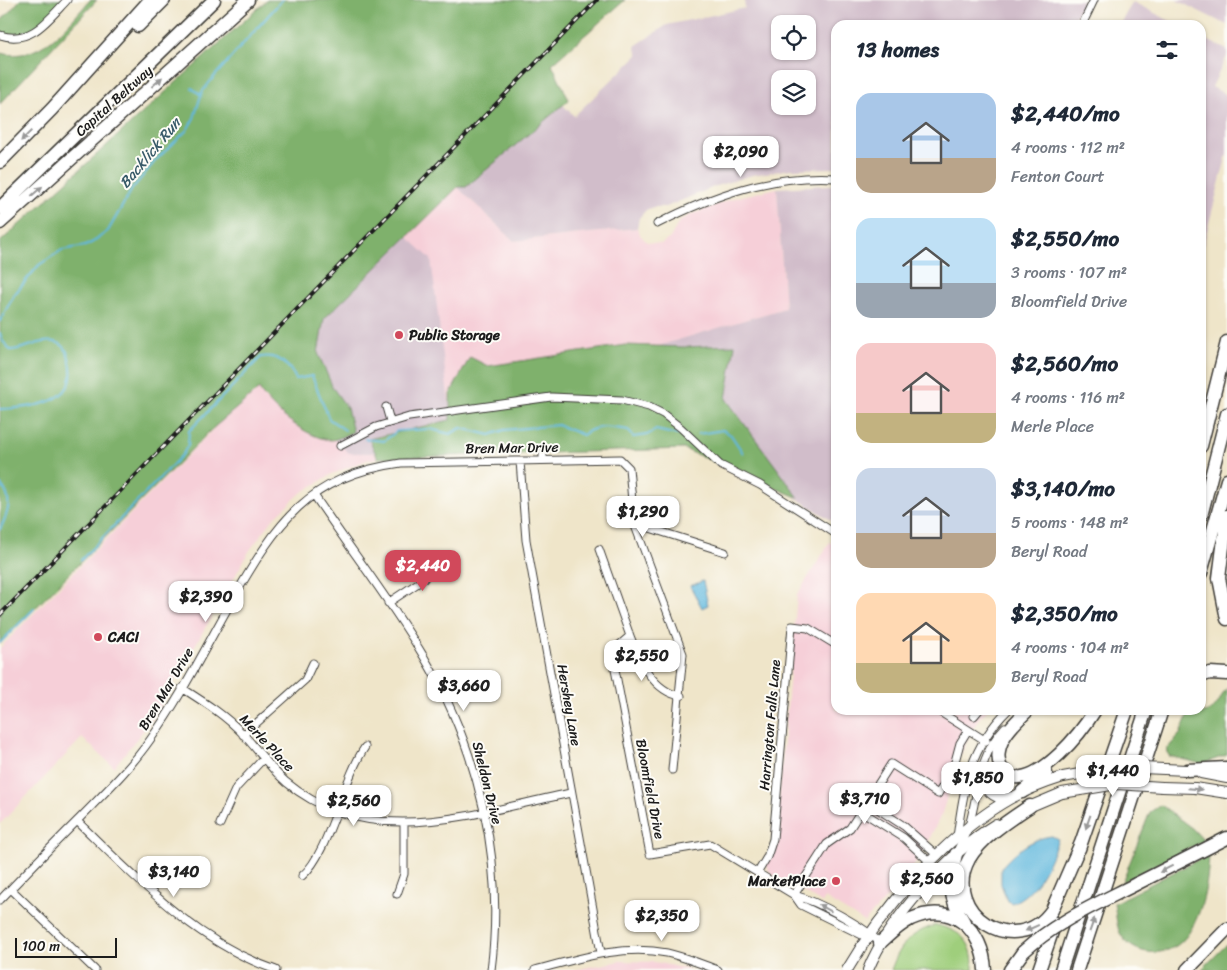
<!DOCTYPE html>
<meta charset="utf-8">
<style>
:root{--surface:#fff;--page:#f6f6f7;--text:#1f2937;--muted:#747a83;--accent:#d1495b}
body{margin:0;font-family:Sriracha,sans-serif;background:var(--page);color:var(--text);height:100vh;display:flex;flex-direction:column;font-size:19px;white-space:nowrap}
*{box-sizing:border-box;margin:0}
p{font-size:16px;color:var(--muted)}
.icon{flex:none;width:28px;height:28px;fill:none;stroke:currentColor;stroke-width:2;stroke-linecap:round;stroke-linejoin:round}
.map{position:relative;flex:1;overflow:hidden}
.details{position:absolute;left:831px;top:20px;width:375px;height:695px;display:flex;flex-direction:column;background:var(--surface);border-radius:15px;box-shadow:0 1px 4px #0004}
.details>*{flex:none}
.buttons{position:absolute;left:771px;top:15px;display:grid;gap:10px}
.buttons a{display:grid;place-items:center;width:45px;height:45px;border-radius:10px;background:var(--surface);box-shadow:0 1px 4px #0004;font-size:25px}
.scale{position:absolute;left:15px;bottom:12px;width:102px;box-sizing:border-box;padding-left:5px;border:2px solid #1c1c1c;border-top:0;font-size:14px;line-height:18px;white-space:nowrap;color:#1c1c1c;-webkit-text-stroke:4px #fdfcf7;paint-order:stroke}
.price{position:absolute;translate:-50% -42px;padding:0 11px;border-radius:10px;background:#fff;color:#222;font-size:16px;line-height:32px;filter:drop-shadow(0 1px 2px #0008)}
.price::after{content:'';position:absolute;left:50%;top:30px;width:15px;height:11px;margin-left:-8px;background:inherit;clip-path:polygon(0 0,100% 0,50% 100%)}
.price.selected{background:var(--accent);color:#fff}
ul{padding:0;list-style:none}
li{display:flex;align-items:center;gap:15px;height:125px;padding:0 25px}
li span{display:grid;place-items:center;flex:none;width:140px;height:100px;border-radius:15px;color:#555}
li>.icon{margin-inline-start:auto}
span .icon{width:60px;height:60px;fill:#fffc;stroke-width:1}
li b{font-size:21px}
h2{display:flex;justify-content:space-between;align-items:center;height:60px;padding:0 25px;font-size:21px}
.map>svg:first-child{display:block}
.built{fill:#f6cfd8}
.industrial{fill:#d1bdca;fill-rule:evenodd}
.green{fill:#9fce7c;stroke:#5e754c}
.forest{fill:#7fb16c;stroke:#4e6644}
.water{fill:#61b8dd;stroke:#3e6a7c}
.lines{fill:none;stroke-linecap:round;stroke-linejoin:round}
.stream{stroke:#61b8dd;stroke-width:2}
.minor-casing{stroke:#3c3a36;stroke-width:9}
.secondary-casing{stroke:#3c3a36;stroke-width:12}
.motorway-casing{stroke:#3c3a36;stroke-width:15}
.minor{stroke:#fff;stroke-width:7}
.secondary{stroke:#fff;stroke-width:10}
.motorway{stroke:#fff;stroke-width:12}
.rail-casing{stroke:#1c1c1c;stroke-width:4}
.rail{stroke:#fdfcf7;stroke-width:2;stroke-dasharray:5.5;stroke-linecap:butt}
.secondary-bridge-casing{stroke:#3c3a36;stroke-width:12;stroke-linecap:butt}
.motorway-bridge-casing{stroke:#3c3a36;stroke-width:15;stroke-linecap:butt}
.secondary-bridge{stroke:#fff;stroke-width:10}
.motorway-bridge{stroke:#fff;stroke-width:12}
.oneway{fill:#999}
.poi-dot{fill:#d1495b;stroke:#fdfcf7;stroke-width:2}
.labels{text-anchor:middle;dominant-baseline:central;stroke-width:4;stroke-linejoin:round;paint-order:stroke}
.street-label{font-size:14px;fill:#1c1c1c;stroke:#fdfcf7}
.poi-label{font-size:14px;font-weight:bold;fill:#1c1c1c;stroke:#fdfcf7;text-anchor:start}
.water-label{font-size:15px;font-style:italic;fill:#385a69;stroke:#fdfcf7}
</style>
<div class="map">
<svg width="1227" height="970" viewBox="0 0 1227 970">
<rect width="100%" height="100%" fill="#fdfcf7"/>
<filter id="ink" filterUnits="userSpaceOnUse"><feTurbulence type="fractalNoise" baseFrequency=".02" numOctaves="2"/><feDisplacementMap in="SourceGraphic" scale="10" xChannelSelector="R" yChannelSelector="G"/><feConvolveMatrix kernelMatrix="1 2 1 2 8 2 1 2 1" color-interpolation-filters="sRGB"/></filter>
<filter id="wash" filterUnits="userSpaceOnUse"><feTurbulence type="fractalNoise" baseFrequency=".0096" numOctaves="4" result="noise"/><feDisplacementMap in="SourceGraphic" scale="20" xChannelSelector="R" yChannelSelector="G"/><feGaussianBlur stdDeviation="1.12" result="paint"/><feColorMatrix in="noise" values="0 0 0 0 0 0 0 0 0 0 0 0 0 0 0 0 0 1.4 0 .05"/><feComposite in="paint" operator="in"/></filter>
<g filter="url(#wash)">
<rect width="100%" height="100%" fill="#efe5c9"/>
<path class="built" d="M452 182 514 241 637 228 641 236 647 242 661 244 670 238 679 222 690 215 734 198 777 188 785 308 639 352 796 498 765 477 686 450 655 448 455 452 403 233Z
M265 376 349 452 400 453 367 460 332 474 301 493 274 518 250 550 154 717 114 767 82 738 0 824V648Z
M830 542 836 546V710H988L980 717 972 730 959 758 942 813 922 854 900 884 864 922 825 898 822 903 795 887 793 889 772 875 766 866 775 842 797 595Z
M620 961 655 962 691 970H574Z"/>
<path class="industrial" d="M744 0H1083L1072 25H836V168L791 169 752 175 716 186 666 207H653L646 210 639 218 637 228 514 241 452 182 545 87 574 116 638 55 635 46 667 25 745 8ZM780 24H808V51H780ZM780 79H808V106H780Z
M1176 0H1227V25Z
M1133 2 1178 25H1119Z
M1201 37 1227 50V56L1212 87 1227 95V154L1203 246H1201Z
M829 185 836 186V523L796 498 638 352 785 308 777 188Z
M403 233 431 259 455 452 349 453 265 376Z"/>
<path class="green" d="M936 925C962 931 974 942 973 970H891C900 945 910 933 936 925Z"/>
<path class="forest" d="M20 0H68C49 18 29 49 0 37V22Z
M90 0H97L0 104V53C40 63 66 27 90 0Z
M267 0H625L552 64 569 100 466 187H458L324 319 318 353 333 388 347 408 353 432C347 434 337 440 331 440 308 439 269 408 259 389L211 430 0 644V242Z
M625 345 683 347 735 345 726 399 799 498 684 449 378 458 369 439 450 420V394L470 357 488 366Z
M1227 688V755L1202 764 1169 756 1167 749 1180 734 1189 712C1194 710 1199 714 1205 713 1219 709 1219 697 1227 688Z
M1161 805 1193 829 1204 841 1122 882 1150 812Z
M1209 854C1208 883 1203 915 1185 938 1168 959 1132 957 1120 933 1116 925 1116 912 1114 903Z
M1227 944V970H1201Z"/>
<path class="water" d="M703 581 708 605 702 608 690 586Z
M1052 836 1058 839C1050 862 1037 893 1012 903L1007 901 1001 884V868C1014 852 1032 838 1052 836Z"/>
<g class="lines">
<path class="stream" d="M192 88 201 95
M0 321 14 295 39 265 62 250 85 246 93 242 108 231 132 189 156 160 187 130 194 118 202 92 213 78 282 0
M0 333 2 340 10 350C25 350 40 339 55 342 64 344 67 350 69 358 83 404 31 408 0 409
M698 434 723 430 731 435 743 453
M365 439 384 441 397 431 430 429 450 434 461 428 490 435 504 430 558 425 583 435C596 424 611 427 628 430L633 437 647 435 656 430 678 435
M0 484C14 498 8 514 0 529
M81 560 183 454 188 445 189 431 261 357C278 354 289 365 296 379L312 376 329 419 345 430
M0 643 34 609"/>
</g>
</g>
<g filter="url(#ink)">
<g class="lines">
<defs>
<path id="minor" d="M1082 25 1094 0
M0 35C31 45 48 20 67 0
M657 224C713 195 772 174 836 178
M386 407 390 421
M340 446 376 427 409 417 551 397 622 400 649 407 663 414 681 428 720 465 760 485 836 534
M543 452V460
M520 461 526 540 601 953
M314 495C350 549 391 601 424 657 479 750 505 863 491 970
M634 523 683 654 672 770
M599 549 630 636 616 648 614 664 650 854 710 844 794 895C817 901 864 926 880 943
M388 603 424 579 435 561
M630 636C639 660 653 692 681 696
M182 688C204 702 225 715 243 734 258 750 269 767 286 782 371 853 476 812 571 793
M937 710 986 741
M974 716 979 710
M243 735 305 680 313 663
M867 802 904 826 938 856
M861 811 904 838 931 863
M77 821C137 879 195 942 276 970
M220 824 236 788 263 759
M957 837C964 786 970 747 1008 710
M957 851C961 843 966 834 969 826 979 791 978 755 1005 727
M758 872 767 857 773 839 792 626 808 628 836 645
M302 876C329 854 342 781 365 747
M11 889 95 970
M397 894 404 874V824
M794 895 827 844 850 828 891 764 938 794 953 769 960 743 968 730
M794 895 801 905 870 939
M0 900C26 873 51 847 77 821 102 795 129 770 150 740 182 696 206 646 233 599 277 523 307 476 401 463L620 459 629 468 634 523 725 552
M535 970C578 959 622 944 667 953 685 957 701 964 718 970"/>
<path id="secondary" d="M1201 773 1227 778
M980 775C985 789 994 801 1010 797
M1162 787 1195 788 1227 793
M1024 809 1062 793
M847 970C882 910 942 840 1001 804 1020 792 1041 784 1063 777
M868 970C888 920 950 852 996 824"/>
<path id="motorway" d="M138 26 164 0
M0 162 52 109 150 0
M0 208 214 0
M0 223 248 0
M1201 446 1227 342
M1201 516 1227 414
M1227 516 1219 578 1227 619
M1201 573 1227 480
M1201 676 1210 673 1227 674
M1028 710C1012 725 991 745 1001 768L1012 777C1042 782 1081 733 1095 710
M1187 770 1227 768
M1022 792 1046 773
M1030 806C1009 820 982 837 969 859 940 912 1016 962 1052 910L1081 843
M1079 849 1127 710
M956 854C949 882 948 897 964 922
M1136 884 1227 838
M880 943C890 934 899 925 911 919 952 901 983 929 985 970
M1010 970 1023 952
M1039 970 1055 923
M1061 970 1146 710
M1077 970 1162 710
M1187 970 1227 929"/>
</defs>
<use href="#minor" class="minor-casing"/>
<use href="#secondary" class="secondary-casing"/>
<use href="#motorway" class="motorway-casing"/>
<use href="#minor" class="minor"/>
<use href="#secondary" class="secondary"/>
<use href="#motorway" class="motorway"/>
<defs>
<path id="rail" d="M0 615 597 0"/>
</defs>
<use href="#rail" class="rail-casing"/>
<use href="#rail" class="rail"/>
<defs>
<path id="secondary-bridge" d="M1063 777 1119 767 1187 770
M1062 793 1117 784 1162 787"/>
<path id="motorway-bridge" d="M1023 952C1055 922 1097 904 1136 884"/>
</defs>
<use href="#secondary-bridge" class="secondary-bridge-casing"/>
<use href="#motorway-bridge" class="motorway-bridge-casing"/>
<use href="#secondary-bridge" class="secondary-bridge"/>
<use href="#motorway-bridge" class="motorway-bridge"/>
</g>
<defs><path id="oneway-solid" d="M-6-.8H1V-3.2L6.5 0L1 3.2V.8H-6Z" transform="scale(1.25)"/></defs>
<g class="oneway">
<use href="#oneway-solid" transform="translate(157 82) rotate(-42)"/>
<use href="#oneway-solid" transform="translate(26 136) rotate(135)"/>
<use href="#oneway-solid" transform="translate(37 191) rotate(-41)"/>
<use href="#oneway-solid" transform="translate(1195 789) rotate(5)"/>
<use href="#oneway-solid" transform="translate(1088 822) rotate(109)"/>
<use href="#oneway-solid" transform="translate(1166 869) rotate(153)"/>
<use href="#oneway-solid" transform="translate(825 908) rotate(-151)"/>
<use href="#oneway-solid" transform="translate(1092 925) rotate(-70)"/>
<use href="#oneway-solid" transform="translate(1032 928) rotate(156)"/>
</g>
</g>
<g class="poi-dot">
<circle cx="399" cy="335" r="5"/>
<circle cx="98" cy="637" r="5"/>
<circle cx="836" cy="881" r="5"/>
</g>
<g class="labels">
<g class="street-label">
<text transform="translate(114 101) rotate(-42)">Capital Beltway</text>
<text transform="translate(512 448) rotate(-1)">Bren Mar Drive</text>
<text transform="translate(166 689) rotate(-59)">Bren Mar Drive</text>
<text transform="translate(569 705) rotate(80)">Hershey Lane</text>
<text transform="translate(770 725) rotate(-85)">Harrington Falls Lane</text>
<text transform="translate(267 743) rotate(47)">Merle Place</text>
<text transform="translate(487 783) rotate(76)">Sheldon Drive</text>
<text transform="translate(650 789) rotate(79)">Bloomfield Drive</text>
</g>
<g class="poi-label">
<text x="409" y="335">Public Storage</text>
<text x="108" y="637">CACI</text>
<text x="826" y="881" text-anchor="end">MarketPlace</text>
</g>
<g class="water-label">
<text transform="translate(150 153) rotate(-50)">Backlick Run</text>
</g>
</g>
</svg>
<div class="buttons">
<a><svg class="icon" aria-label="locate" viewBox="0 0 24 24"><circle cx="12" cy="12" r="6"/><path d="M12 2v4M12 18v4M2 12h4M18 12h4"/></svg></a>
<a><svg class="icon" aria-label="layers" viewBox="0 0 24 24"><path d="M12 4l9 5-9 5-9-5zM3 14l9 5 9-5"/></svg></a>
</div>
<div class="scale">100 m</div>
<b class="price" style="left:741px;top:178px">$2,090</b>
<b class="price" style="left:643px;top:538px">$1,290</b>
<b class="price selected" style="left:423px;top:592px">$2,440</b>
<b class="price" style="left:206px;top:623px">$2,390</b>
<b class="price" style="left:642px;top:682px">$2,550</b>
<b class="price" style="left:464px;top:712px">$3,660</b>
<b class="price" style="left:1113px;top:797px">$1,440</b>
<b class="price" style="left:978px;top:804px">$1,850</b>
<b class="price" style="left:865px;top:825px">$3,710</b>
<b class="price" style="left:354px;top:827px">$2,560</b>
<b class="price" style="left:174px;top:898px">$3,140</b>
<b class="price" style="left:927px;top:905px">$2,560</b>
<b class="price" style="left:662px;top:942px">$2,350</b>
<section class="details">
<h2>13 homes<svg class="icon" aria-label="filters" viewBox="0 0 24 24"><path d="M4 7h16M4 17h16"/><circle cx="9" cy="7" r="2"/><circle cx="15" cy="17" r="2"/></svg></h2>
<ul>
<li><span style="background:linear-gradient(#a9c7e8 65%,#b9a48a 0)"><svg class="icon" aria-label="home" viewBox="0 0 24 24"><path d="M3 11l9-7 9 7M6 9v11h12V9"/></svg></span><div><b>$2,440/mo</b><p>4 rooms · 112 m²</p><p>Fenton Court</p></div></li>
<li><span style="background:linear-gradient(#bfe0f5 65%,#9aa5b1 0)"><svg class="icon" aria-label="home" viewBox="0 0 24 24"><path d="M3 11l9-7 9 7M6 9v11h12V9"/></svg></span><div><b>$2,550/mo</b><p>3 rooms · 107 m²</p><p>Bloomfield Drive</p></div></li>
<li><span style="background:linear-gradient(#f6c9c9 70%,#c2b280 0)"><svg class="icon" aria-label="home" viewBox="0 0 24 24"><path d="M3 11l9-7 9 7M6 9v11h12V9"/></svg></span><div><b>$2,560/mo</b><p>4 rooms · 116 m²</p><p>Merle Place</p></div></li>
<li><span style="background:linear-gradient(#c9d6e8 65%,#b9a48a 0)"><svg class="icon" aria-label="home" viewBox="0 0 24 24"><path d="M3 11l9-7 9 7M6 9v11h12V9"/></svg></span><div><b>$3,140/mo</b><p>5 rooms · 148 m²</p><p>Beryl Road</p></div></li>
<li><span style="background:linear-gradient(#ffd9b3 70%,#c2b280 0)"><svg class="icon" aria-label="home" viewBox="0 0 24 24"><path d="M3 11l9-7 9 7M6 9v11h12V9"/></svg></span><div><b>$2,350/mo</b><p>4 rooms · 104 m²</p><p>Beryl Road</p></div></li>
</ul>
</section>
</div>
